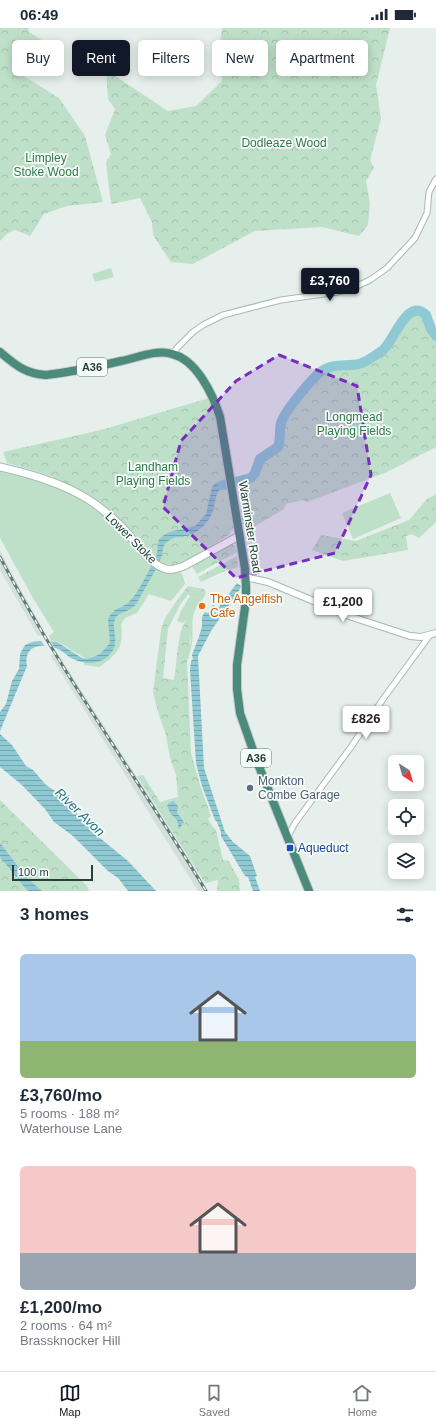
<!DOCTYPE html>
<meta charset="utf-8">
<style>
:root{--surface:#fff;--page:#f6f6f7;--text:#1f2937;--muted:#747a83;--line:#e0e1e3;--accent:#111827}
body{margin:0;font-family:Arial,sans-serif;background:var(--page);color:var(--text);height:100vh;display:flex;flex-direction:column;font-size:15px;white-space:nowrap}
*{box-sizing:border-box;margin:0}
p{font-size:13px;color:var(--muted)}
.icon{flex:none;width:22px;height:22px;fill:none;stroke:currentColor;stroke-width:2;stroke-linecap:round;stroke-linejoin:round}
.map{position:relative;height:863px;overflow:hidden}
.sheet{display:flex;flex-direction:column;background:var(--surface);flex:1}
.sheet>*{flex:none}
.guide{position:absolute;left:12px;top:12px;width:412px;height:36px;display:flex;gap:8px}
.needle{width:26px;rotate:143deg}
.fabs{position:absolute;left:388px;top:727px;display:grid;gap:8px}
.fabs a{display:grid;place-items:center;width:36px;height:36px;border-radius:6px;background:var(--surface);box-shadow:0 2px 10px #0003;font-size:20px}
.scale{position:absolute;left:12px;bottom:10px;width:81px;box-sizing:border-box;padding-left:4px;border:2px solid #24423a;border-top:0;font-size:11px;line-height:14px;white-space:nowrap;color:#24423a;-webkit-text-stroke:3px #f7fbf9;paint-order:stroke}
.price{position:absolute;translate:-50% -34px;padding:0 9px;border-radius:4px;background:#fff;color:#222;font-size:13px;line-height:26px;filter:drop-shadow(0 1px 2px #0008)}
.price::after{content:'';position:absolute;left:50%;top:24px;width:12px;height:9px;margin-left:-6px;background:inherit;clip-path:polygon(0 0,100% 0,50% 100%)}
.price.active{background:var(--accent);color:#fff}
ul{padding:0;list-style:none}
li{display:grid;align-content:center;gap:8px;height:212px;padding:0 20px}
li span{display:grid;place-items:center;height:124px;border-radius:6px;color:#555}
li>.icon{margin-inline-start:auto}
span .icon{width:72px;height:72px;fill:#fffc;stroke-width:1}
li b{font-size:17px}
h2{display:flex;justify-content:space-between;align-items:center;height:48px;padding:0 20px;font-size:17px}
.chip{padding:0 14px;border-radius:6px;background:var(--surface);box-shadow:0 2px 10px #0003;font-size:14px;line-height:36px}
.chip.active{background:var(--accent);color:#fff}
.status{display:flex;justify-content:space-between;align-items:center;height:28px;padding:0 20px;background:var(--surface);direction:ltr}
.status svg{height:11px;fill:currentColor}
.tabs{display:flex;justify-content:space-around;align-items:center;height:56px;border-top:1px solid var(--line);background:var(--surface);font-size:11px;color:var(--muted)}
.tabs a{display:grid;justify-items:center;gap:2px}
.tabs .active{color:var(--accent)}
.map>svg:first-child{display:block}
.built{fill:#d4dfda}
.grass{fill:#bfe0c8}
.forest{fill:url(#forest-crowns)}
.water{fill:url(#water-rules)}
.pier{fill:#e6efeb}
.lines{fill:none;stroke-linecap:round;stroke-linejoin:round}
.river{stroke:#8ec9d4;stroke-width:10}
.minor-casing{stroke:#a8b8b2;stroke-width:7}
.tertiary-casing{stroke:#a8b8b2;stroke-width:8}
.secondary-casing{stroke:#a4bbb3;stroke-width:9}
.trunk-casing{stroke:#c2cac8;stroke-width:10}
.minor{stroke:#fff;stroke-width:5}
.tertiary{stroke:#fff;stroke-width:6}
.secondary{stroke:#fff;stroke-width:7}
.trunk{stroke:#4c8a7c;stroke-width:8}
.rail-casing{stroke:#5f7d75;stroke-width:3}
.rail{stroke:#f7fbf9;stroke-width:1.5;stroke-dasharray:4.5;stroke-linecap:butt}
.marked{fill:#7b2cbf;fill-opacity:0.2;stroke:#7b2cbf;stroke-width:3;stroke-dasharray:8 5;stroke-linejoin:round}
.food-dot{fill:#e8710a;stroke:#f7fbf9;stroke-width:1.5}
.service-dot{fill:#5c6f8a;stroke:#f7fbf9;stroke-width:1.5}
.transit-dot{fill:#1a4fb4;stroke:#f7fbf9;stroke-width:1.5}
.labels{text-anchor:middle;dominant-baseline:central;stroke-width:3.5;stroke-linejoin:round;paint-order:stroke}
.shield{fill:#f7fbf9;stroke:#637a73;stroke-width:1}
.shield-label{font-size:11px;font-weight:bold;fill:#24423a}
.park-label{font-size:12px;fill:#2d7a4b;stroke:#f7fbf9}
.street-label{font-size:12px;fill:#24423a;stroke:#f7fbf9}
.food-label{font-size:12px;fill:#c56008;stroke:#f7fbf9;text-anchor:start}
.service-label{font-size:12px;fill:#4e5e75;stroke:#f7fbf9;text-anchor:start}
.transit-label{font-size:12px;fill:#164399;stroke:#f7fbf9;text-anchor:start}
.water-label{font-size:13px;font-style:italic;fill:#1c6f80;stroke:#f7fbf9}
</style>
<div class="status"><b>06:49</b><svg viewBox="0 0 49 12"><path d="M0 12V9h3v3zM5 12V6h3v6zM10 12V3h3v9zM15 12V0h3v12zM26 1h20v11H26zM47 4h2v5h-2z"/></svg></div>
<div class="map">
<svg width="436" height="863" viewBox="0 0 436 863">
<defs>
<pattern id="forest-crowns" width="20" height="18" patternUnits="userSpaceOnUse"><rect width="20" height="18" fill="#bfe0c8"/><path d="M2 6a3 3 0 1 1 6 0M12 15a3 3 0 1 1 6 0" fill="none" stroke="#a4c1ad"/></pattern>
<pattern id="water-rules" width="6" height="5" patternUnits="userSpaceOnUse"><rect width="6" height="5" fill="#8ec9d4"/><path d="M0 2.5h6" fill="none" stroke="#74a5ad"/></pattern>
</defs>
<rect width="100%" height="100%" fill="#e6efeb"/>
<path class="built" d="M0 522 11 544 46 607 38 608 0 542Z
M58 626 188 829 208 863H198L50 627Z"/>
<path class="grass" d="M111 240 114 249 95 254 92 246Z
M0 442 18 446 60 459 93 477 117 497 151 535 164 544 180 543 183 548 185 556 171 573 149 566 137 585 125 590 121 596C124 620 118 625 100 639L84 637 85 630 58 614 51 613 49 608 54 604 34 572 0 510Z
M228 463 233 494 223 493 196 510 184 514 214 491Z
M390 465 401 490 353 511 342 485Z
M190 568 203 571C186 588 196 600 191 621V613L187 592 183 595 177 593 181 583Z
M175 575 180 577 168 601 165 590Z
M178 769 186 800 178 804 160 774Z"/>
<path class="forest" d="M0 0H28L29 4 48 16 42 23 44 36 36 35 22 47 59 70 85 108 103 174 67 178 44 186 30 208 15 202 8 205 0 213Z
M222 0H390L376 57 381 91 370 132 374 140 366 153 370 175 368 197 359 208 322 199 255 203 193 236 171 234 153 207 152 194 140 170 111 176 106 134 111 126 105 107 115 81 108 71 106 42 168 83 196 78 222 53 220 17Z
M415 287C425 289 423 295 427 302 429 306 433 309 436 312V419L387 444 307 474 303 472 286 476 284 481 250 501 242 496 239 457 250 454 256 451 263 432 283 417 284 410 282 403 284 389 325 340 361 338 376 330 388 319 409 289Z
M209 370 215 384 228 463 214 491 186 514 196 510 223 493 233 494V500L229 507 180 536 173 537 164 536 153 529 133 505 106 480 64 454 45 446 7 435 3 424 101 402Z
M436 466V494L419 510 411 506 406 508 408 522 343 533 312 522 321 507 356 513 409 492 427 471Z
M230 517H235L237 524 197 546 192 539Z
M237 528 238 539 230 542 229 541 201 554 198 549Z
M188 558 204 561 206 565 203 571 190 568 188 566 180 577 175 575Z
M165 590 168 601 163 650 174 652C177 638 177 601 187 592H188L191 621 187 634 191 725 201 760 211 788 208 791 213 799 216 802 223 832 229 833 234 843 239 851 240 863H217L218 852 205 855 137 748 143 747 178 803 186 800 178 769 176 747 170 730 166 707 159 687 153 665 161 602Z
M0 772 87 858 89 863H0Z"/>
<path class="water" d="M230 451 231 457C210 460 219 476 210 489 206 497 196 506 187 508 178 510 176 507 167 514 163 517 163 522 162 527 156 543 146 558 138 573 132 585 118 583 115 591 112 598 116 607 115 615 115 621 111 626 106 630 95 637 82 636 71 630 66 627 62 622 56 620 41 614 23 618 27 638L0 703V684L6 676 12 653 19 641 20 626 25 617 32 614 39 613 57 614 82 630 87 631 96 628 101 625 110 615 108 591 110 587 115 582 127 576 136 566 156 530 159 511 169 504 195 498 206 486 212 459 215 455Z
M237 555 241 558 240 561 211 603 198 628 204 740 225 804 233 814 250 828 257 848 255 849 260 863H253L248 849 245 848 221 808V804L217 794 215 792 202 758 196 735 190 642 191 633 193 631 192 627C195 618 199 610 201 602 204 594 199 591 205 584L208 585 213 577 216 579 210 586 211 588H212Z
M0 706 12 717 26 738 33 742 46 757 55 763 83 792 95 806 128 833 156 863H128L118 850 108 843 73 808 54 794 45 781 22 757 0 739Z
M173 773 178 778 177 785 184 794 179 801 177 792 171 786 167 778 169 775Z
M0 815 27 850 42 863H28L25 860 0 829Z"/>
<path class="pier" d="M40 611H49L55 621 46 620Z"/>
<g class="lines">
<path class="river" d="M223 457 251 450 255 445 260 431 278 419C281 411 279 403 281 395 284 384 307 357 316 348 330 334 342 339 359 336 367 334 376 327 383 322 394 313 407 269 426 287L431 301 436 308"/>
<defs>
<path id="minor" d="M173 326 177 320 193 304 203 297 223 287 281 272 338 264 355 259 370 252 387 240 415 210 427 185 429 164 436 151
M288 808 295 795 351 719 383 671 430 607"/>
<path id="tertiary" d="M245 549 268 554 352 589 410 608 421 609 436 605"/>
<path id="secondary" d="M0 439C30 446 59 454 86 470 99 478 111 488 122 499 135 512 147 535 166 541 172 543 178 540 184 538L239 508"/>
<path id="trunk" d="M0 324C15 337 26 346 46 347 71 344 96 339 121 333 137 330 156 321 172 326 197 332 213 367 220 389L245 541 246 559V572L237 637V661L240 685 256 731 309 863"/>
</defs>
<use href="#minor" class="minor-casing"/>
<use href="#tertiary" class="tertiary-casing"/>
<use href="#secondary" class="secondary-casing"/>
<use href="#trunk" class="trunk-casing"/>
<use href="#minor" class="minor"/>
<use href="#tertiary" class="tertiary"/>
<use href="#secondary" class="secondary"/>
<use href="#trunk" class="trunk"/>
<defs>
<path id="rail" d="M0 529C61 645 138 751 206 863"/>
</defs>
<use href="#rail" class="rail-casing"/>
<use href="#rail" class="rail"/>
</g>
<path class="marked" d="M279 327 357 358 371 447 335 525 236 550 163 479 181 413 236 353Z"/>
<circle class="food-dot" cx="202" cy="578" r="4"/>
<circle class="service-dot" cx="250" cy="760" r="4"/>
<rect class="transit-dot" x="286" y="816" width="8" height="8" rx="2"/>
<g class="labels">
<g class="shield">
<rect x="77" y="330" width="30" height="18" rx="3"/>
<rect x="241" y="721" width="30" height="18" rx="3"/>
</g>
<g class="shield-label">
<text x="92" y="339">A36</text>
<text x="256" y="730">A36</text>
</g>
<g class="park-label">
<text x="284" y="115">Dodleaze Wood</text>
<text x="46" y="130">Limpley<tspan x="46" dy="14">Stoke Wood</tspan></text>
<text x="354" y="389">Longmead<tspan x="354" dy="14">Playing Fields</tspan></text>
<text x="153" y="439">Landham<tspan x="153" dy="14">Playing Fields</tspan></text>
</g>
<g class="street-label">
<text transform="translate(250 499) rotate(81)">Warminster Road</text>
<text transform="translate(131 510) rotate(45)">Lower Stoke</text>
</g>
<g class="food-label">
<text x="210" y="571">The Angelfish<tspan x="210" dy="14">Cafe</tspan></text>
</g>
<g class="service-label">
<text x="258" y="753">Monkton<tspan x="258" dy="14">Combe Garage</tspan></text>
</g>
<g class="transit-label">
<text x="298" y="820">Aqueduct</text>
</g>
<g class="water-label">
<text transform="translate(80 784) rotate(44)">River Avon</text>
</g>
</g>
</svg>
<div class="fabs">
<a><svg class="needle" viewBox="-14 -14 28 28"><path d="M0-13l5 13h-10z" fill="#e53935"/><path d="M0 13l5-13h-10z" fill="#747a83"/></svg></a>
<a><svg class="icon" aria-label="locate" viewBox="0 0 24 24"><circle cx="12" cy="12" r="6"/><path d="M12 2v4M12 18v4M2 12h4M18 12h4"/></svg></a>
<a><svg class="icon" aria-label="layers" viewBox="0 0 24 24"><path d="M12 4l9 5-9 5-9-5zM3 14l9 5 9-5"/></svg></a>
</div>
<div class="scale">100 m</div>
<b class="price active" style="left:330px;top:274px">£3,760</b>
<b class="price" style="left:343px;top:595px">£1,200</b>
<b class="price" style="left:366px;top:712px">£826</b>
<div class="guide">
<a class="chip">Buy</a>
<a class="chip active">Rent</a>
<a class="chip">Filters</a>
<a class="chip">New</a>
<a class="chip">Apartment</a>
</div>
</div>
<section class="sheet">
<h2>3 homes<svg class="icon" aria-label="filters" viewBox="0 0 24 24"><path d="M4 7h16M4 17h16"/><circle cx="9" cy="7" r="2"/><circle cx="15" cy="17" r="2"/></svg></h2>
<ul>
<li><span style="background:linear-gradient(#a9c7e8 70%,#8fb573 0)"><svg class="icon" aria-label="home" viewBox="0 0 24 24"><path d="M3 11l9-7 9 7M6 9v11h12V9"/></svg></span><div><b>£3,760/mo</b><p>5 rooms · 188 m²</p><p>Waterhouse Lane</p></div></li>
<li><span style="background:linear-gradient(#f6c9c9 70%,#9aa5b1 0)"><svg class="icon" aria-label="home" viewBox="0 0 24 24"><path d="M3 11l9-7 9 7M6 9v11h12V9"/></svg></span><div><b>£1,200/mo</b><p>2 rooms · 64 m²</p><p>Brassknocker Hill</p></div></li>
</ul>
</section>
<nav class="tabs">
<a class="active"><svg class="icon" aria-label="map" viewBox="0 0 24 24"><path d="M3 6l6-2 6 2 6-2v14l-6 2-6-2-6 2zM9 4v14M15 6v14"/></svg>Map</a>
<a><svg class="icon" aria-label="saved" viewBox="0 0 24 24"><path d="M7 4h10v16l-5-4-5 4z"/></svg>Saved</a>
<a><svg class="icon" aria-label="home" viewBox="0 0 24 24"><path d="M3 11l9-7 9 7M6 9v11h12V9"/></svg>Home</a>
</nav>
